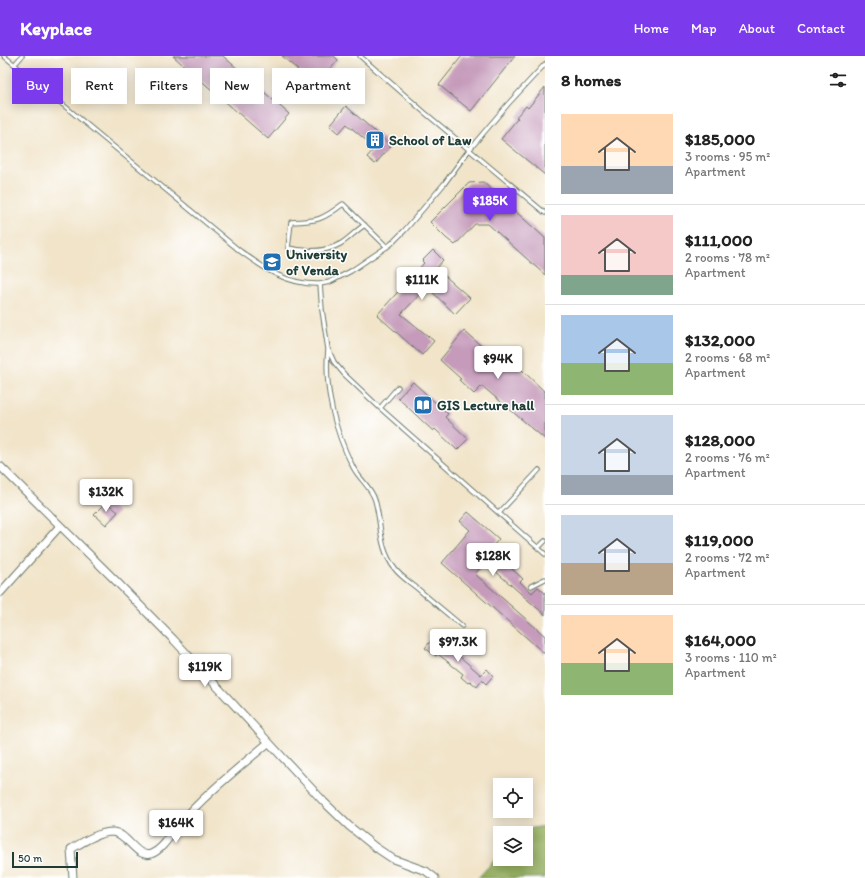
<!DOCTYPE html>
<meta charset="utf-8">
<style>
:root{--surface:#fff;--page:#f6f6f6;--text:#222;--muted:#767676;--line:#e0e0e0;--accent:#7c3aed}
body{margin:0;font-family:Itim,sans-serif;background:var(--page);color:var(--text);height:100vh;display:flex;flex-direction:column;font-size:15px;white-space:nowrap}
*{box-sizing:border-box;margin:0}
p{font-size:13px;color:var(--muted)}
.icon{flex:none;width:22px;height:22px;fill:none;stroke:currentColor;stroke-width:2;stroke-linecap:round;stroke-linejoin:round}
.map{position:relative;flex:1;overflow:hidden}
.drawer{display:flex;flex-direction:column;background:var(--surface);width:320px}
.drawer>*{flex:none}
.guide{position:absolute;left:12px;top:12px;width:380px;height:36px;display:flex;gap:8px}
.tools{position:absolute;left:493px;top:722px;display:grid;gap:8px}
.tools a{display:grid;place-items:center;width:40px;height:40px;border-radius:0px;background:var(--surface);box-shadow:0 2px 10px #0003;font-size:20px}
.scale{position:absolute;left:12px;bottom:10px;width:66px;box-sizing:border-box;padding-left:4px;border:2px solid #1f3d34;border-top:0;font-size:11px;line-height:14px;white-space:nowrap;color:#1f3d34;-webkit-text-stroke:3px #fff;paint-order:stroke}
.price{position:absolute;translate:-50% -34px;padding:0 9px;border-radius:4px;background:#fff;color:#222;font-size:13px;line-height:26px;filter:drop-shadow(0 1px 2px #0008)}
.price::after{content:'';position:absolute;left:50%;top:24px;width:12px;height:9px;margin-left:-6px;background:inherit;clip-path:polygon(0 0,100% 0,50% 100%)}
.price.selected{background:var(--accent);color:#fff}
ul{padding:0;list-style:none}
li{display:flex;align-items:center;gap:12px;height:100px;padding:0 16px}
li+li{border-top:1px solid var(--line)}
li span{display:grid;place-items:center;flex:none;width:112px;height:80px;border-radius:0px;color:#555}
li>.icon{margin-inline-start:auto}
span .icon{width:48px;height:48px;fill:#fffc;stroke-width:1}
li b{font-size:17px}
h2{display:flex;justify-content:space-between;align-items:center;height:48px;padding:0 16px;font-size:17px}
.tag{padding:0 14px;border-radius:0px;background:var(--surface);box-shadow:0 2px 10px #0003;font-size:14px;line-height:36px}
.tag.selected{background:var(--accent);color:#fff}
header{display:flex;align-items:center;gap:24px;box-sizing:border-box;height:56px;padding:0 20px;background:var(--accent);color:#fff}
header strong{font-size:19px}
nav{display:flex;gap:22px;margin-inline-start:auto;font-size:14px}
main{display:flex;flex:1;min-height:0}
.map>svg:first-child{display:block}
.forest{fill:#94ae60;stroke:#5a764a}
.building{fill:#c59aba}
.lines{fill:none;stroke-linecap:round;stroke-linejoin:round}
.service-casing{stroke:#687768;stroke-width:5.5}
.minor-casing{stroke:#687768;stroke-width:9}
.service{stroke:#fff;stroke-width:3.5}
.minor{stroke:#fff;stroke-width:7}
.labels{text-anchor:middle;dominant-baseline:central;stroke-width:3;stroke-linejoin:round;paint-order:stroke}
.poi-label{font-size:14px;font-weight:bold;fill:#1f3d34;stroke:#fff;text-anchor:start}
</style>
<header>
<strong>Keyplace</strong>
<nav><a>Home</a><a>Map</a><a>About</a><a>Contact</a></nav>
</header>
<main>
<div class="map">
<svg width="545" height="822" viewBox="0 0 545 822">
<rect width="100%" height="100%" fill="#fff"/>
<filter id="ink" filterUnits="userSpaceOnUse"><feTurbulence type="fractalNoise" baseFrequency=".025" numOctaves="2"/><feDisplacementMap in="SourceGraphic" scale="8" xChannelSelector="R" yChannelSelector="G"/><feConvolveMatrix kernelMatrix="1 2 1 2 8 2 1 2 1" color-interpolation-filters="sRGB"/></filter>
<filter id="wash" filterUnits="userSpaceOnUse"><feTurbulence type="fractalNoise" baseFrequency=".012" numOctaves="4" result="noise"/><feDisplacementMap in="SourceGraphic" scale="16" xChannelSelector="R" yChannelSelector="G"/><feGaussianBlur stdDeviation="0.9" result="paint"/><feColorMatrix in="noise" values="0 0 0 0 0 0 0 0 0 0 0 0 0 0 0 0 0 1.4 0 .05"/><feComposite in="paint" operator="in"/></filter>
<g filter="url(#wash)">
<rect width="100%" height="100%" fill="#f1e4c9"/>
<path class="forest" d="M545 770V822H478L500 798V803H526V777H522L527 773Z"/>
<g id="blocks">
<path class="building" d="M173 0H223L289 58 268 83Z
M282 0H334L338 4 316 30Z
M462 0H515L471 55 439 29Z
M545 31V119L501 83 518 62 516 61 526 50 528 52Z
M346 50 391 90 375 108 367 101 375 92 347 68 339 77 330 69Z
M483 126 545 182V219L488 168H475L455 189 446 182 430 166 469 127Z
M433 194 443 204 436 212 470 242 455 258 427 231 401 258 434 285 422 299 377 259 424 207 422 205Z
M464 275 486 294 502 295 545 336V383L482 330 474 338 459 324 461 323 440 304Z
M413 326 448 358 445 361 468 383 457 394 435 373 433 375 398 342Z
M106 446 118 456 106 469 94 458Z
M468 456 499 483 492 491 500 498 499 501 523 523 520 526 532 537 538 531 545 537V559L485 506 475 518 545 580V598L442 507 470 474 460 465Z
M433 582 437 585 438 583 458 601 459 600 481 619 487 613 493 620 486 628 482 624 477 631 470 625 468 627 461 621 463 618 438 598 436 600 425 592Z"/>
</g>
</g>
<g filter="url(#ink)">
<use href="#blocks" fill-opacity="0" stroke="#687768" stroke-width="1"/>
<g class="lines">
<defs>
<path id="service" d="M4 0 240 195C265 213 287 229 320 228L322 254 328 293 334 306 344 318 380 352 545 498
M360 0 424 56 545 157
M15 8 22 0
M365 169C356 174 349 183 340 188 324 197 306 196 288 192L291 166C318 165 322 164 343 148L387 191
M320 228 330 226 351 215 391 188 405 174 444 128 469 94 508 48 545 8
M328 294C324 333 335 376 353 411 359 423 371 431 375 444 382 468 378 491 395 513 401 521 411 527 418 533 433 546 448 558 462 570
M380 352 398 331
M499 457 539 414
M538 492 545 485
M531 530 545 523"/>
<path id="minor" d="M0 410 114 523 174 584 324 746 349 770 375 791 393 803 426 815 435 822
M0 537 60 470
M73 822 71 793C83 786 98 776 113 776 127 777 137 803 151 798 162 794 169 781 176 772 203 740 236 714 268 687"/>
</defs>
<use href="#service" class="service-casing"/>
<use href="#minor" class="minor-casing"/>
<use href="#service" class="service"/>
<use href="#minor" class="minor"/>
</g>
</g>
<defs>
<symbol id="building-square" viewBox="-11 -11 22 22"><rect x="-9" y="-9" width="18" height="18" rx="4" fill="#1f6fb2" stroke="#fff"/><path d="M-4-6H4V6H1V3H-1V6H-4ZM-2.5-4.3h1.7v1.8h-1.7ZM.8-4.3h1.7v1.8H.8ZM-2.5-1h1.7V.8h-1.7ZM.8-1h1.7V.8H.8Z" fill="#fff"/></symbol>
<symbol id="university-square" viewBox="-11 -11 22 22"><rect x="-9" y="-9" width="18" height="18" rx="4" fill="#1f6fb2" stroke="#fff"/><path d="M0-5L7-2L0 1L-7-2ZM-4 1L0 2.5L4 1V4Q0 6-4 4Z" fill="#fff"/></symbol>
<symbol id="library-square" viewBox="-11 -11 22 22"><rect x="-9" y="-9" width="18" height="18" rx="4" fill="#1f6fb2" stroke="#fff"/><path d="M-6-4Q-3-5.5-.7-3.5V5Q-3 3-6 4ZM6-4Q3-5.5 .7-3.5V5Q3 3 6 4Z" fill="#fff"/></symbol>
</defs>
<g fill-rule="evenodd">
<use href="#building-square" x="364" y="73" width="22" height="22"/>
<use href="#university-square" x="261" y="195" width="22" height="22"/>
<use href="#library-square" x="412" y="338" width="22" height="22"/>
</g>
<g class="labels">
<g class="poi-label">
<text x="389" y="84">School of Law</text>
<text x="286" y="198">University<tspan x="286" dy="16">of Venda</tspan></text>
<text x="437" y="349">GIS Lecture hall</text>
</g>
</g>
</svg>
<div class="tools">
<a><svg class="icon" aria-label="locate" viewBox="0 0 24 24"><circle cx="12" cy="12" r="6"/><path d="M12 2v4M12 18v4M2 12h4M18 12h4"/></svg></a>
<a><svg class="icon" aria-label="layers" viewBox="0 0 24 24"><path d="M12 4l9 5-9 5-9-5zM3 14l9 5 9-5"/></svg></a>
</div>
<div class="scale">50 m</div>
<b class="price selected" style="left:490px;top:166px">$185K</b>
<b class="price" style="left:422px;top:245px">$111K</b>
<b class="price" style="left:498px;top:324px">$94K</b>
<b class="price" style="left:106px;top:457px">$132K</b>
<b class="price" style="left:493px;top:521px">$128K</b>
<b class="price" style="left:458px;top:607px">$97.3K</b>
<b class="price" style="left:205px;top:632px">$119K</b>
<b class="price" style="left:176px;top:788px">$164K</b>
<div class="guide">
<a class="tag selected">Buy</a>
<a class="tag">Rent</a>
<a class="tag">Filters</a>
<a class="tag">New</a>
<a class="tag">Apartment</a>
</div>
</div>
<section class="drawer">
<h2>8 homes<svg class="icon" aria-label="filters" viewBox="0 0 24 24"><path d="M4 7h16M4 17h16"/><circle cx="9" cy="7" r="2"/><circle cx="15" cy="17" r="2"/></svg></h2>
<ul>
<li><span style="background:linear-gradient(#ffd9b3 65%,#9aa5b1 0)"><svg class="icon" aria-label="home" viewBox="0 0 24 24"><path d="M3 11l9-7 9 7M6 9v11h12V9"/></svg></span><div><b>$185,000</b><p>3 rooms · 95 m²</p><p>Apartment</p></div></li>
<li><span style="background:linear-gradient(#f6c9c9 75%,#7fa58c 0)"><svg class="icon" aria-label="home" viewBox="0 0 24 24"><path d="M3 11l9-7 9 7M6 9v11h12V9"/></svg></span><div><b>$111,000</b><p>2 rooms · 78 m²</p><p>Apartment</p></div></li>
<li><span style="background:linear-gradient(#a9c7e8 60%,#8fb573 0)"><svg class="icon" aria-label="home" viewBox="0 0 24 24"><path d="M3 11l9-7 9 7M6 9v11h12V9"/></svg></span><div><b>$132,000</b><p>2 rooms · 68 m²</p><p>Apartment</p></div></li>
<li><span style="background:linear-gradient(#c9d6e8 75%,#9aa5b1 0)"><svg class="icon" aria-label="home" viewBox="0 0 24 24"><path d="M3 11l9-7 9 7M6 9v11h12V9"/></svg></span><div><b>$128,000</b><p>2 rooms · 76 m²</p><p>Apartment</p></div></li>
<li><span style="background:linear-gradient(#c9d6e8 60%,#b9a48a 0)"><svg class="icon" aria-label="home" viewBox="0 0 24 24"><path d="M3 11l9-7 9 7M6 9v11h12V9"/></svg></span><div><b>$119,000</b><p>2 rooms · 72 m²</p><p>Apartment</p></div></li>
<li><span style="background:linear-gradient(#ffd9b3 60%,#8fb573 0)"><svg class="icon" aria-label="home" viewBox="0 0 24 24"><path d="M3 11l9-7 9 7M6 9v11h12V9"/></svg></span><div><b>$164,000</b><p>3 rooms · 110 m²</p><p>Apartment</p></div></li>
</ul>
</section>
</main>
